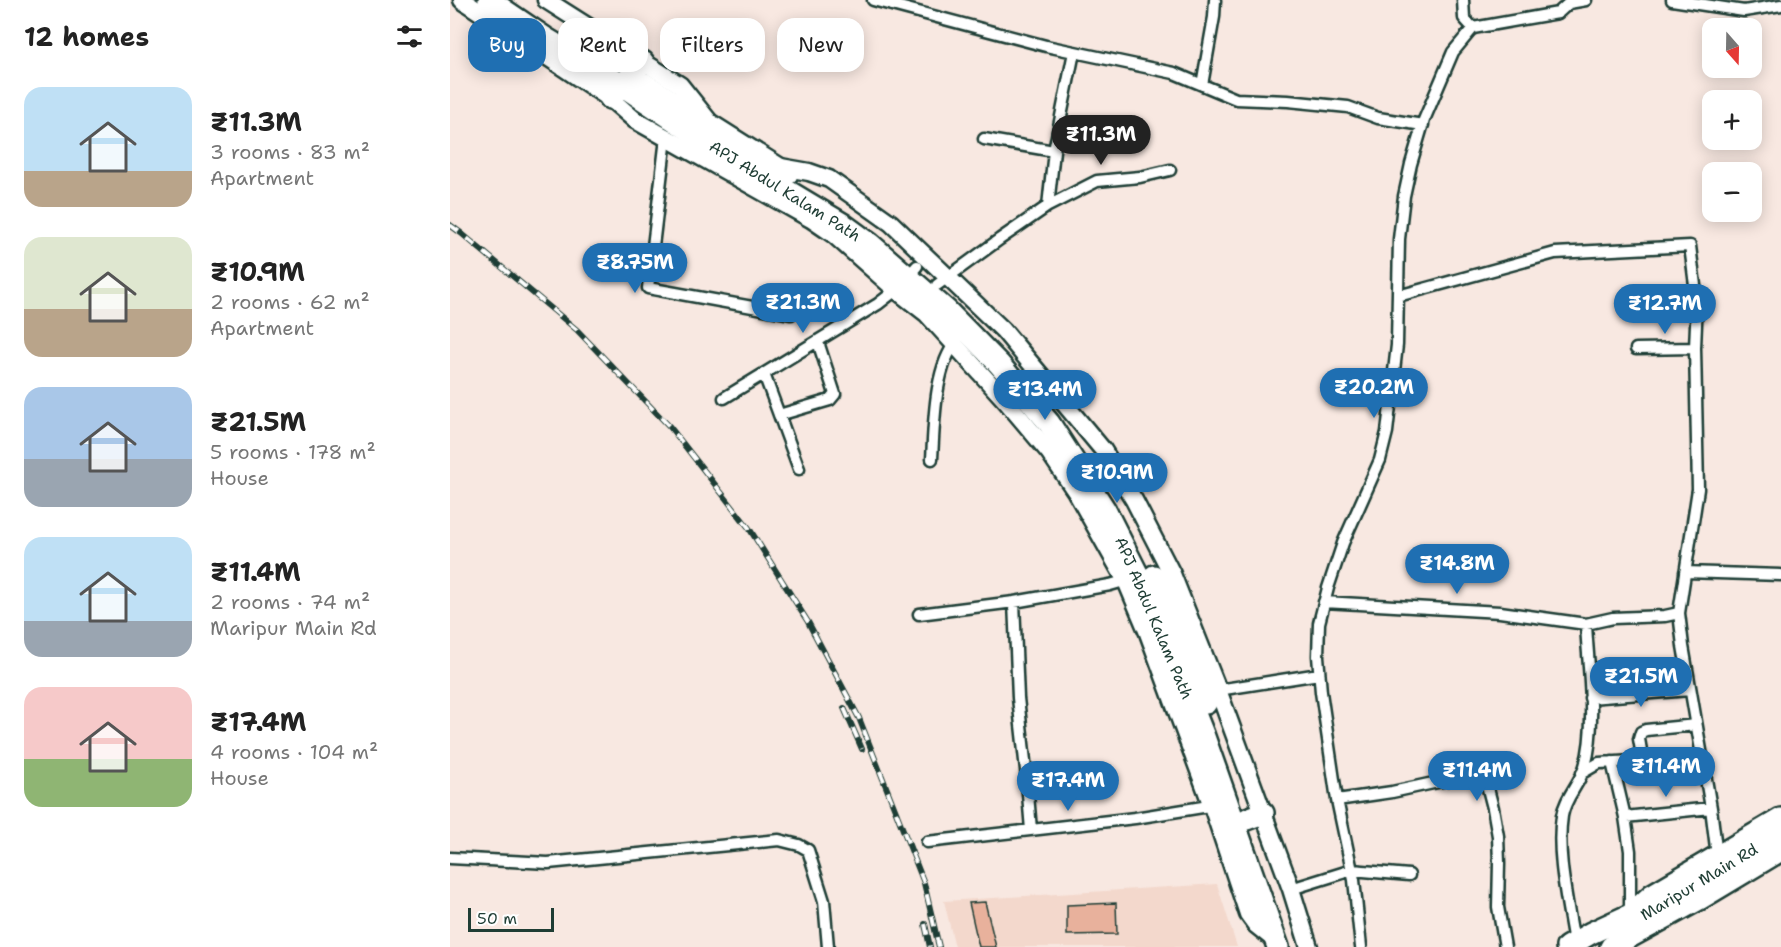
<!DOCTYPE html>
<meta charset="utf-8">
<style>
:root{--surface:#fff;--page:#f2f2f2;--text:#222;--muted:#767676;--accent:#1f6fb2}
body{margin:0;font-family:"Shantell Sans",sans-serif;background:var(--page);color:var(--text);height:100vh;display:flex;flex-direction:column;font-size:22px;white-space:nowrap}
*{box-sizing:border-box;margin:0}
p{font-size:20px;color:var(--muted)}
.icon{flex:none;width:33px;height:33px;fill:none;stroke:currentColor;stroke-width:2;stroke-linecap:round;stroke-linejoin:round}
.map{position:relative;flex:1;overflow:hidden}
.sheet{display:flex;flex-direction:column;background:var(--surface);width:450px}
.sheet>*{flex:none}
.hud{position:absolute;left:18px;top:18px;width:570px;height:54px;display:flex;gap:12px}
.needle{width:39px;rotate:160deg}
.controls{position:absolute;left:1252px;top:18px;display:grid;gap:12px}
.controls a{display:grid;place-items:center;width:60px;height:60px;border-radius:12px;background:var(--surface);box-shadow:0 3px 15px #0003;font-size:30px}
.scale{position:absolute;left:18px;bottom:15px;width:86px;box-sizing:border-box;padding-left:6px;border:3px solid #1f3d34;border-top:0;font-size:16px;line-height:21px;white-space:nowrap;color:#1f3d34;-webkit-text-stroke:4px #fff;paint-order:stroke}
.price{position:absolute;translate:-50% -51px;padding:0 14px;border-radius:21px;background:var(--accent);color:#fff;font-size:20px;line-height:39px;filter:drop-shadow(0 2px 3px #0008)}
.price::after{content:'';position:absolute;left:50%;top:36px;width:18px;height:14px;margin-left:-9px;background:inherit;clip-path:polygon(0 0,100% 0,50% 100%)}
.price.active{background:#222;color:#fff}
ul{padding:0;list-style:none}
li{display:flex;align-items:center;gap:18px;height:150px;padding:0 24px}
li span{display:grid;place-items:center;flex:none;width:168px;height:120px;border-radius:18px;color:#555}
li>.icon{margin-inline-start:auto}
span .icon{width:72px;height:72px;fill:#fffc;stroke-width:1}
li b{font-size:26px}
h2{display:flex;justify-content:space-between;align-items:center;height:72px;padding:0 24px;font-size:26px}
.chip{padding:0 21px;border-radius:18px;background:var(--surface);box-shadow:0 3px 15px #0003;font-size:21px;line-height:54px}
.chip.active{background:var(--accent);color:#fff}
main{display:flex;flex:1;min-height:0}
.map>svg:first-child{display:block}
.built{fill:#f3d8cc}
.building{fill:#e8b19c;stroke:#1f3d34;stroke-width:1.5}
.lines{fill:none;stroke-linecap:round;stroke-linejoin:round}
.street-casing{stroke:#1f3d34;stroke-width:15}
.secondary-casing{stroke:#1f3d34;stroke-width:21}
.primary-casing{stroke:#1f3d34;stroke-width:22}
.highway-casing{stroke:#1f3d34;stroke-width:26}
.street{stroke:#fff;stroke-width:10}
.secondary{stroke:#fff;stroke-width:16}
.primary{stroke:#fff;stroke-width:18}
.highway{stroke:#fff;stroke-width:21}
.rail-casing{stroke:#1f3d34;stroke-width:6}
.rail{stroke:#fff;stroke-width:4;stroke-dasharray:11;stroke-linecap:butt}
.labels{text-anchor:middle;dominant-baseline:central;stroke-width:4.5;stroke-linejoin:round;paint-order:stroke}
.street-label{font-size:16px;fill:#1f3d34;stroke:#fff}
</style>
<main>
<section class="sheet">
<h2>12 homes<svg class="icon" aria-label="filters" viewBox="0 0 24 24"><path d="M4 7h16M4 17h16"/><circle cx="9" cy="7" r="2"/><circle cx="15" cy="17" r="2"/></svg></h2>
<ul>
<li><span style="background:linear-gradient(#bfe0f5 70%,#b9a48a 0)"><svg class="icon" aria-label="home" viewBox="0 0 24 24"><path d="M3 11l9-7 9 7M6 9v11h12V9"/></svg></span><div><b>₹11.3M</b><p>3 rooms · 83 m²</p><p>Apartment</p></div></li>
<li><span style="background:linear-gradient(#dfe7d0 60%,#b9a48a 0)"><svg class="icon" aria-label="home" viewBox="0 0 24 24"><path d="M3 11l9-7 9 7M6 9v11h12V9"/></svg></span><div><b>₹10.9M</b><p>2 rooms · 62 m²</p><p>Apartment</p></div></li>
<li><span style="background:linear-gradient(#a9c7e8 60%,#9aa5b1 0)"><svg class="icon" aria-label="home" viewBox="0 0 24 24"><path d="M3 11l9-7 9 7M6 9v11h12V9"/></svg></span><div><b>₹21.5M</b><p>5 rooms · 178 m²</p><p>House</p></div></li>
<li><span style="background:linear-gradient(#bfe0f5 70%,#9aa5b1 0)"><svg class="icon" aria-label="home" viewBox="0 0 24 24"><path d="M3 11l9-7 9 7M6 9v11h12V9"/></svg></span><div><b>₹11.4M</b><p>2 rooms · 74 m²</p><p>Maripur Main Rd</p></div></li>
<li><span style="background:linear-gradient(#f6c9c9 60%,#8fb573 0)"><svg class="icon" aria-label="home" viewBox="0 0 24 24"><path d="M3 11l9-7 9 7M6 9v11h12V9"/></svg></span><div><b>₹17.4M</b><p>4 rooms · 104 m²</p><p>House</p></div></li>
</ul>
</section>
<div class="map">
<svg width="1331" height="947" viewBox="0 0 1331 947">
<rect width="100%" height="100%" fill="#f8e8e1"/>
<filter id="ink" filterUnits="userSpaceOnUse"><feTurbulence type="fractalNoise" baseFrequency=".0167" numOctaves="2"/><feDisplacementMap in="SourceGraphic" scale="12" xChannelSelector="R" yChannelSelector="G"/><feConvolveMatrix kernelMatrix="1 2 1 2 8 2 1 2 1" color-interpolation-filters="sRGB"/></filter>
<g filter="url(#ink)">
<path class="built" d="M767 884 787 947H505L494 901Z"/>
<path class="building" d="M535 902 546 947H529L519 903Z
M666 903 667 934 617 935V905Z"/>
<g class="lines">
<defs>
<path id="street" d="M423 0 596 46 724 73 786 99 838 101 898 107 928 118 973 125
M1013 0 1014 18 1023 28
M1222 0 1294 11 1331 5
M752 85 764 17 765 0
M216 138 198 288 341 314
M534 139 604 151
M598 206 647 181 690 177 720 170
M487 285 550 239 598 206 604 151 624 52
M948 296 1105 253 1240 246 1247 301 1245 348 1248 489 1229 613 1233 646 1261 808 1267 856
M1186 349 1245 348
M314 374 349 469
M274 398 428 304 446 290 467 266
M329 415 380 400 385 394 368 342
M482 459C484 426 484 366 507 341
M1235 572 1331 575
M564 602 568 698 576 770 581 830
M874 602 1050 612 1136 624 1163 618 1215 616 1229 613
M469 614 564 602 660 585 681 579
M768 690 869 674
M1140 698 1240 690
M1162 762 1175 817 1180 851V915
M1193 762 1189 739 1191 732 1196 730 1246 725
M1132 773 1149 763 1251 757
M887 800 942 792 1011 777H1030L1036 781 1043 808 1048 836 1049 863 1048 907 1055 947
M1175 817 1261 808
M477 842 685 818 765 805
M0 858 98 863 329 840 349 845 358 850 374 901 378 947
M841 889 902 870 959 875
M1124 943C1118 904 1106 854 1112 816 1115 797 1130 784 1135 766 1147 725 1138 667 1136 624
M911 947 904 880 887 800 871 692 868 656 869 623 878 588 893 543 930 460 937 432 947 345 949 239 954 196 961 164 974 120 1003 52 1023 28 1108 13 1119 3 1136 0"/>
<path id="secondary" d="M12 0 162 100 185 120 361 219 383 234 446 290 477 314 556 401 599 452 626 492 676 581 698 633 762 806 798 914 806 925 826 941
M96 0 230 85 258 120
M325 166 359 172 379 179 441 223 553 330 653 450 684 500 722 574 768 690 841 889 859 947"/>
<path id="primary" d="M1178 924 1213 905 1331 833"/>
<path id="highway" d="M39 0 95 38 161 78 266 148 394 225 420 244 497 311 549 364 599 423 655 510 698 595 753 734 828 947
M193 83 337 174
M160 98 193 62
M704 576 725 622 756 703
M797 819 813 813
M1117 947 1141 933 1180 915 1202 895 1331 819
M1161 947 1251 898 1331 850"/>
</defs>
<use href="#street" class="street-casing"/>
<use href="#secondary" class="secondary-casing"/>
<use href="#primary" class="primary-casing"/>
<use href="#highway" class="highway-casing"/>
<use href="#street" class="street"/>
<use href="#secondary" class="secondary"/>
<use href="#primary" class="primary"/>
<use href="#highway" class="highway"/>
<defs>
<path id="rail" d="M0 225 11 233 127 330 220 427 299 528 358 622 409 718 474 883 489 947
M394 708 412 749
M475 924 480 947"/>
</defs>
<use href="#rail" class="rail-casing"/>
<use href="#rail" class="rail"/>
</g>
</g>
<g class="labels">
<g class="street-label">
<text transform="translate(335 191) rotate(32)">APJ Abdul Kalam Path</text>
<text transform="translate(704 618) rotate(67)">APJ Abdul Kalam Path</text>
<text transform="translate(1249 882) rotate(-31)">Maripur Main Rd</text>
</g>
</g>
</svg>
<div class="controls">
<a><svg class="needle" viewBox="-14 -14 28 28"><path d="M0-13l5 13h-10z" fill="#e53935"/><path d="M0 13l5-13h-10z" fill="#767676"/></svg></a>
<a>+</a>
<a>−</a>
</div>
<div class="scale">50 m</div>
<b class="price active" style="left:651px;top:166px">₹11.3M</b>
<b class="price" style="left:185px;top:294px">₹8.75M</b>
<b class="price" style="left:353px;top:334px">₹21.3M</b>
<b class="price" style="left:1215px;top:335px">₹12.7M</b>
<b class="price" style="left:924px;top:419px">₹20.2M</b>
<b class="price" style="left:595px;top:421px">₹13.4M</b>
<b class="price" style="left:667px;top:504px">₹10.9M</b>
<b class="price" style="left:1007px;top:595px">₹14.8M</b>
<b class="price" style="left:1191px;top:708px">₹21.5M</b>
<b class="price" style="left:1216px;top:798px">₹11.4M</b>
<b class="price" style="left:1027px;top:802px">₹11.4M</b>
<b class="price" style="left:618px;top:812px">₹17.4M</b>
<div class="hud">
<a class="chip active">Buy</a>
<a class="chip">Rent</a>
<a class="chip">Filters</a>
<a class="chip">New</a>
</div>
</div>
</main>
